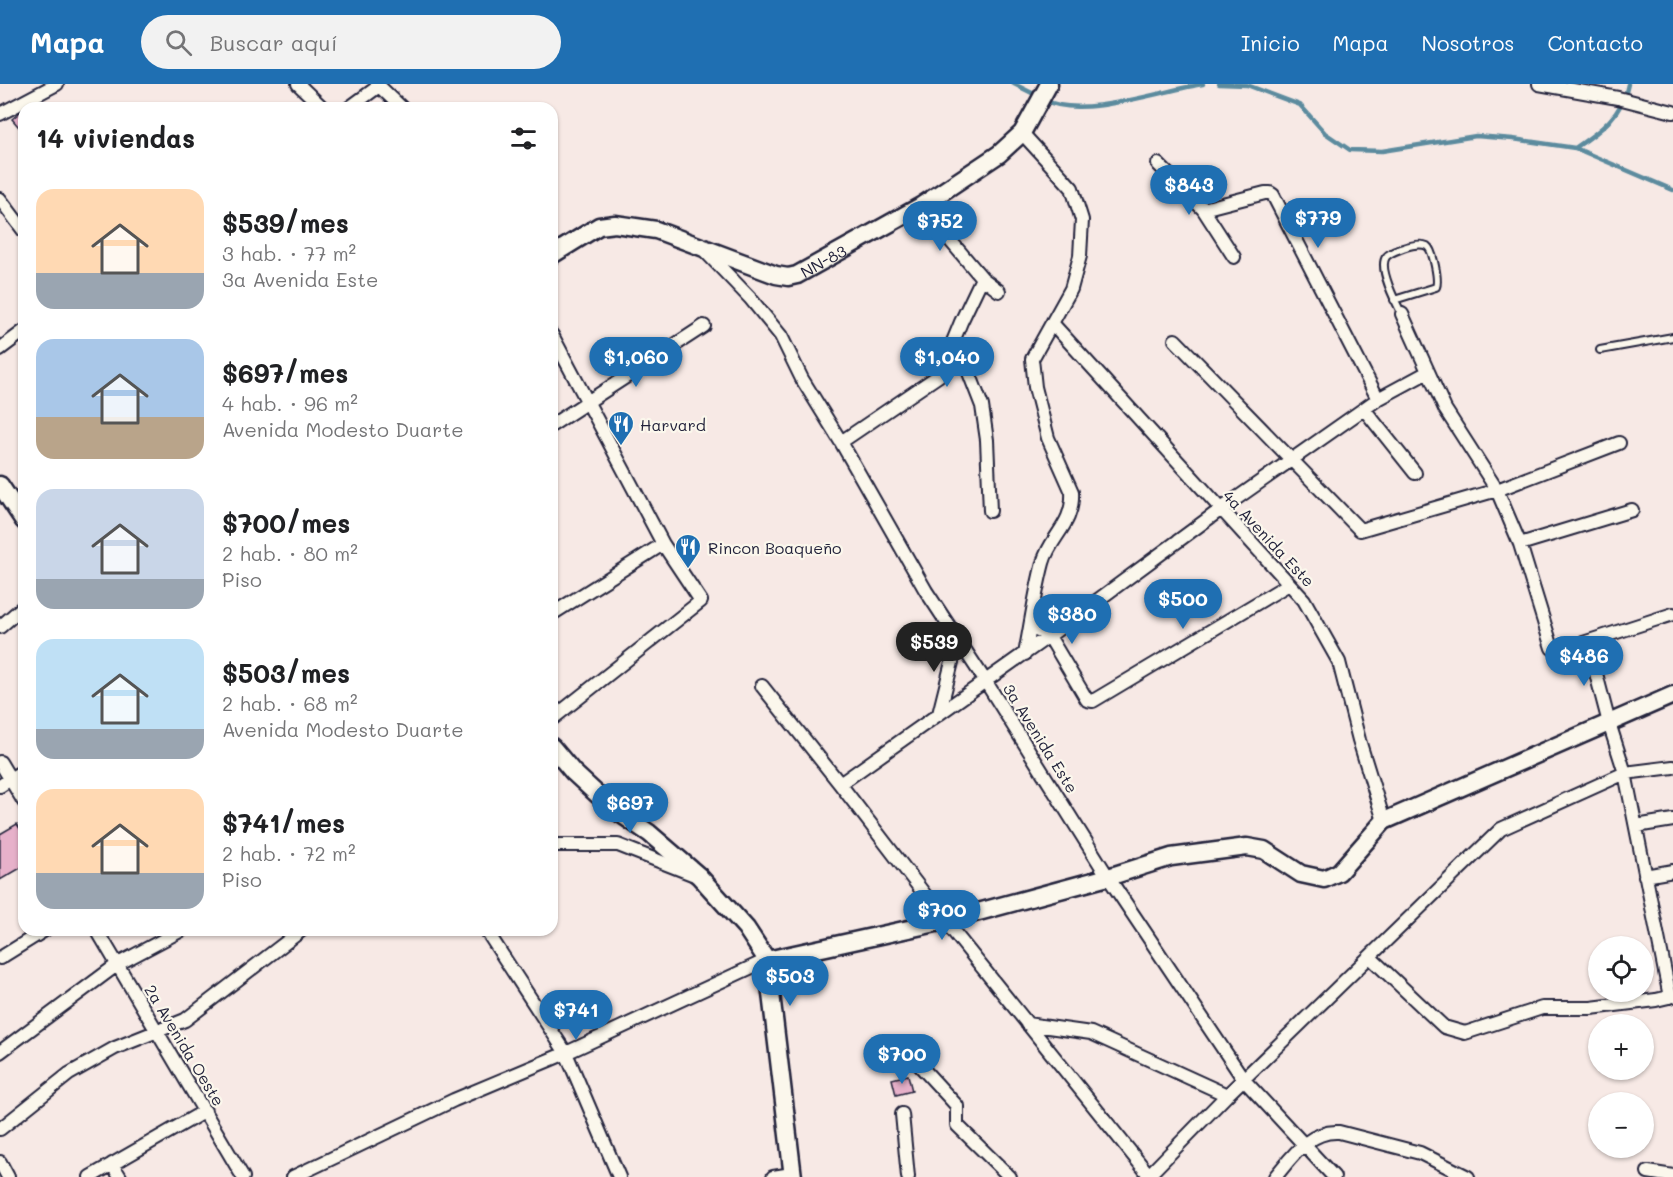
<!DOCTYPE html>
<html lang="es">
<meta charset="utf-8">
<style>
:root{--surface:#fff;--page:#f2f2f2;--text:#202124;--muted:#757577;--accent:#1f6fb2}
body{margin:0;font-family:Mali,sans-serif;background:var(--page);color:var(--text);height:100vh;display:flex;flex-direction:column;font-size:22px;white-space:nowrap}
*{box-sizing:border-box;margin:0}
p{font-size:20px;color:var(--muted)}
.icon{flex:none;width:33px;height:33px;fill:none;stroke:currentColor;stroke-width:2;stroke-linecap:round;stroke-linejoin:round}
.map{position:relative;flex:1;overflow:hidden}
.details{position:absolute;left:18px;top:18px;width:540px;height:834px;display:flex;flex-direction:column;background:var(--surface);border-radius:18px;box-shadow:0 2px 4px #0004}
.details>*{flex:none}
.tools{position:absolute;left:1588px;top:852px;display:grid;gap:12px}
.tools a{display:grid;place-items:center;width:66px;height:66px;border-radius:50%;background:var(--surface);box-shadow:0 2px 4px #0004;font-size:30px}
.price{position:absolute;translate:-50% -51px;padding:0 14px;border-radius:21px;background:var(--accent);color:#fff;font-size:20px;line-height:39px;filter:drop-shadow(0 2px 3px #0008)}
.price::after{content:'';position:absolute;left:50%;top:36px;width:18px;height:14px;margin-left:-9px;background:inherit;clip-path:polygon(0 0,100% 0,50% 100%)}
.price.on{background:#222;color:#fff}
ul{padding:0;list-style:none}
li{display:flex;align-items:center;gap:18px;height:150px;padding:0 18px}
li span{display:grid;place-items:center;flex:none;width:168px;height:120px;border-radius:18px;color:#555}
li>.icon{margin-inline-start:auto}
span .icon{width:72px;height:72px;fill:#fffc;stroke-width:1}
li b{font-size:26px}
h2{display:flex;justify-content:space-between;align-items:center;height:72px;padding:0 18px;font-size:26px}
header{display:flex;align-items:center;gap:36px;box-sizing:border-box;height:84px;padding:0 30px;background:var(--accent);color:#fff}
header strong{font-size:28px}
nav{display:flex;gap:33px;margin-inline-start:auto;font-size:21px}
.search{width:420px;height:54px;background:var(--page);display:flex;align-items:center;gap:15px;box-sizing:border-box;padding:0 21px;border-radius:33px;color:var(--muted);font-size:22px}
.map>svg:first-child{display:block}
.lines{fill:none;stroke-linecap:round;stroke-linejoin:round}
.stream{stroke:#5c8b9e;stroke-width:4.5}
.building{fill:#e7b1ca;stroke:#22223b;stroke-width:1.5}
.lane-casing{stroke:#22223b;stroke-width:10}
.street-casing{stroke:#22223b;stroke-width:16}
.secondary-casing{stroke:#22223b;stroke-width:21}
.lane{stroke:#fbf7ec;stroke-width:6}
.street{stroke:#fbf7ec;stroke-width:12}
.secondary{stroke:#fbf7ec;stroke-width:16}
.labels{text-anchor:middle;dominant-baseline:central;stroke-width:4.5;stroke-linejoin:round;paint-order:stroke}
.street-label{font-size:16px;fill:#22223b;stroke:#fbf7ec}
.poi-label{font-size:16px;fill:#22223b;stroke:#fbf7ec;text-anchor:start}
</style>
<header>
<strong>Mapa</strong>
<div class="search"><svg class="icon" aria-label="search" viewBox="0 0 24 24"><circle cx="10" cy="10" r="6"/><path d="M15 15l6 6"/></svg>Buscar aquí</div>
<nav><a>Inicio</a><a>Mapa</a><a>Nosotros</a><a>Contacto</a></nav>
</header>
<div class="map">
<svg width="1673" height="1093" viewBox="0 0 1673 1093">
<rect width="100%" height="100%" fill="#f7e9e5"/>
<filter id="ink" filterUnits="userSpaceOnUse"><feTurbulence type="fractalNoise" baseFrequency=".0167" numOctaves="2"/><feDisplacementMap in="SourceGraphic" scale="12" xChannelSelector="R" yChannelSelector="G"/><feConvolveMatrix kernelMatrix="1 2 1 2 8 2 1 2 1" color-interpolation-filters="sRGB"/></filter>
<g filter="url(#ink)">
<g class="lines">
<path class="stream" d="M1014 0 1038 12
M1219 0 1247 1 1300 21 1325 49 1350 66 1382 67 1476 52 1513 55 1575 64 1673 106
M1045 16C1080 36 1163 6 1203 0
M1575 64C1599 48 1623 31 1628 0"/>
</g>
<path class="building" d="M24 25V49L12 35Z
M17 740 24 751V782L0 796V750Z
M908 991 912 1007 896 1011 892 995Z"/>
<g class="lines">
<defs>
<path id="lane" d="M1394 216 1436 203C1439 196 1433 166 1427 162 1421 159 1409 162 1403 164 1398 166 1390 168 1386 173 1378 184 1396 219 1402 230
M1600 266 1673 253"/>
<path id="street" d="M298 0 323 24
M377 0 402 24
M1539 0 1618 14 1673 28
M349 24 379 2
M0 30 57 0
M1022 49 1072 104 1082 136 1080 172 1071 205 1032 275 1035 303 1048 354 1072 408C1074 441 1050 452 1043 479 1035 509 1031 540 1025 570
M1158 80 1203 125 1234 173
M0 115 24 147
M921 122 982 194 999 207
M1203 125 1265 109H1270L1273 111 1378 315
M704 166 750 214 781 252 802 295 841 358 926 507 986 598 1108 793 1244 996 1334 1093
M1402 230 1445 325 1497 406 1520 460 1552 564 1558 567 1673 530
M1052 239 1304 516 1339 578 1359 656 1384 737
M552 251 663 460 701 517 552 635
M1175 256 1360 446 1497 406 1619 359
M0 265 24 247
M952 275 968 286 982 322 987 356 990 427
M1364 325 1415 389
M552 341 704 242
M841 358 944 288 952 275V260L961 238 982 194
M1520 460 1632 426
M552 530 663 460
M0 543 24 522
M1030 543 1049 552 1087 616 1093 617 1289 500
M1588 559 1609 639 1625 689 1670 913
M762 602 840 700 945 837 1149 1091
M939 630 958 554
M0 678 24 718
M840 700 1049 552 1220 426 1378 315 1428 288
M0 702 24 686
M1636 742 1673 736
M552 761H618L692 790
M1645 792 1673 787
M97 846 243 1093
M486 846 566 969 619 1093
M0 874 45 846
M1371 874 1444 943 1465 949 1542 924H1591L1656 916 1673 912
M1027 940 1091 949 1227 1011
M0 968 118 880 182 846
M912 973 957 1022V1041L1010 1093
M902 1030 908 1093
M0 1045 69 990 115 964 185 936 302 846
M0 1078 8 1093
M112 1080 120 1093
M1648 1088 1673 1092
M90 1093 205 1027
M293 1093 454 1016 566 969 767 876
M773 1093 792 1090
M1147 1093 1227 1011 1501 745 1625 689 1673 683
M1275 1093C1292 1073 1309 1046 1339 1048L1420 1069 1468 1093"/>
<g id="secondary">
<path id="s1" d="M552 171 599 142 615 140 656 146 776 191 788 193 797 191 921 122 999 70 1022 49 1049 0"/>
<path d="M0 401 24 437"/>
<path d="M552 663 573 688 612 724 649 749 699 792 746 844 767 876 793 1093"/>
<path d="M767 876 945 837 1108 793 1171 773 1247 763 1264 766 1301 790 1324 795 1339 788 1384 737 1673 611"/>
</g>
</defs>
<use href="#lane" class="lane-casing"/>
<use href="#street" class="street-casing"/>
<use href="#secondary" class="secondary-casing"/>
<use href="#lane" class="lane"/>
<use href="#street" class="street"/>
<use href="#secondary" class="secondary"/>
</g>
</g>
<defs>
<symbol id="restaurant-pin" viewBox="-11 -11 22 30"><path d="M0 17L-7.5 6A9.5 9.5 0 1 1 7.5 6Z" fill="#1f6fb2" stroke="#fbf7ec"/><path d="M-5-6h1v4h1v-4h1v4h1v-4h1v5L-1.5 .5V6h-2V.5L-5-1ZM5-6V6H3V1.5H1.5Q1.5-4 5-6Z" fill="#fff"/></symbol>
</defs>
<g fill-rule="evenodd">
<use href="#restaurant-pin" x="606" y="325" width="30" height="40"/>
<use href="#restaurant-pin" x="673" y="448" width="30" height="40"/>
</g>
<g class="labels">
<g class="street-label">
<text stroke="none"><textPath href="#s1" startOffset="292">NN-83</textPath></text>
<text transform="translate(1269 454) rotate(47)">4a Avenida Este</text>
<text transform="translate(1041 654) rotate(58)">3a Avenida Este</text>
<text transform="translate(185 961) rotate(59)">2a Avenida Oeste</text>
</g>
<g class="poi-label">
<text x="640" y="340">Harvard</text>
<text x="708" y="463">Rincon Boaqueño</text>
</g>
</g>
</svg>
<div class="tools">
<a><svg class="icon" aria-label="locate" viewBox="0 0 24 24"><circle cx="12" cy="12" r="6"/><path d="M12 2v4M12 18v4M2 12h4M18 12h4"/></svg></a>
<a>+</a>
<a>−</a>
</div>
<b class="price" style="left:1189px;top:132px">$843</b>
<b class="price" style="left:1318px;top:165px">$779</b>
<b class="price" style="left:940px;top:168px">$752</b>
<b class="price" style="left:636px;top:304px">$1,060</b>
<b class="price" style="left:947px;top:304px">$1,040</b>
<b class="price" style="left:1183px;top:546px">$500</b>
<b class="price" style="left:1072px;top:561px">$380</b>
<b class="price on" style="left:934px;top:589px">$539</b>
<b class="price" style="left:1584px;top:603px">$486</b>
<b class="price" style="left:630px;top:750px">$697</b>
<b class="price" style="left:942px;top:857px">$700</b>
<b class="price" style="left:790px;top:923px">$503</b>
<b class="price" style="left:576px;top:957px">$741</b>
<b class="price" style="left:902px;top:1001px">$700</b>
<section class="details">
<h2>14 viviendas<svg class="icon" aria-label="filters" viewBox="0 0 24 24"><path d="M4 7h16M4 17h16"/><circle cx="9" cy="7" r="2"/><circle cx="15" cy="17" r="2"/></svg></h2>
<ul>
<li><span style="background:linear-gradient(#ffd9b3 70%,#9aa5b1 0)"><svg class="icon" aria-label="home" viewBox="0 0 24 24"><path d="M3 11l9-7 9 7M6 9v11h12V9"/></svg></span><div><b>$539/mes</b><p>3 hab. · 77 m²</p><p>3a Avenida Este</p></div></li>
<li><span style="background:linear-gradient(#a9c7e8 65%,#b9a48a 0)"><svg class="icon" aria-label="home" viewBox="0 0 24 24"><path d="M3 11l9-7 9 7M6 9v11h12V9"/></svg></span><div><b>$697/mes</b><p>4 hab. · 96 m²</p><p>Avenida Modesto Duarte</p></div></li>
<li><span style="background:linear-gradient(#c9d6e8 75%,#9aa5b1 0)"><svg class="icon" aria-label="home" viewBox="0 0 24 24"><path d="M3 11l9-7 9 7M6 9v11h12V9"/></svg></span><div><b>$700/mes</b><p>2 hab. · 80 m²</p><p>Piso</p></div></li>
<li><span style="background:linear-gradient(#bfe0f5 75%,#9aa5b1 0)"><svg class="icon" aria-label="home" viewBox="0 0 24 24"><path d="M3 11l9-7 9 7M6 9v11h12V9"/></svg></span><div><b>$503/mes</b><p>2 hab. · 68 m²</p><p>Avenida Modesto Duarte</p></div></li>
<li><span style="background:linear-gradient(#ffd9b3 70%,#9aa5b1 0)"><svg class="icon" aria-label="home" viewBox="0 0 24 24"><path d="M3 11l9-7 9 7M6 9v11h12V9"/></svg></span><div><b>$741/mes</b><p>2 hab. · 72 m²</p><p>Piso</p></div></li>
</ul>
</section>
</div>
